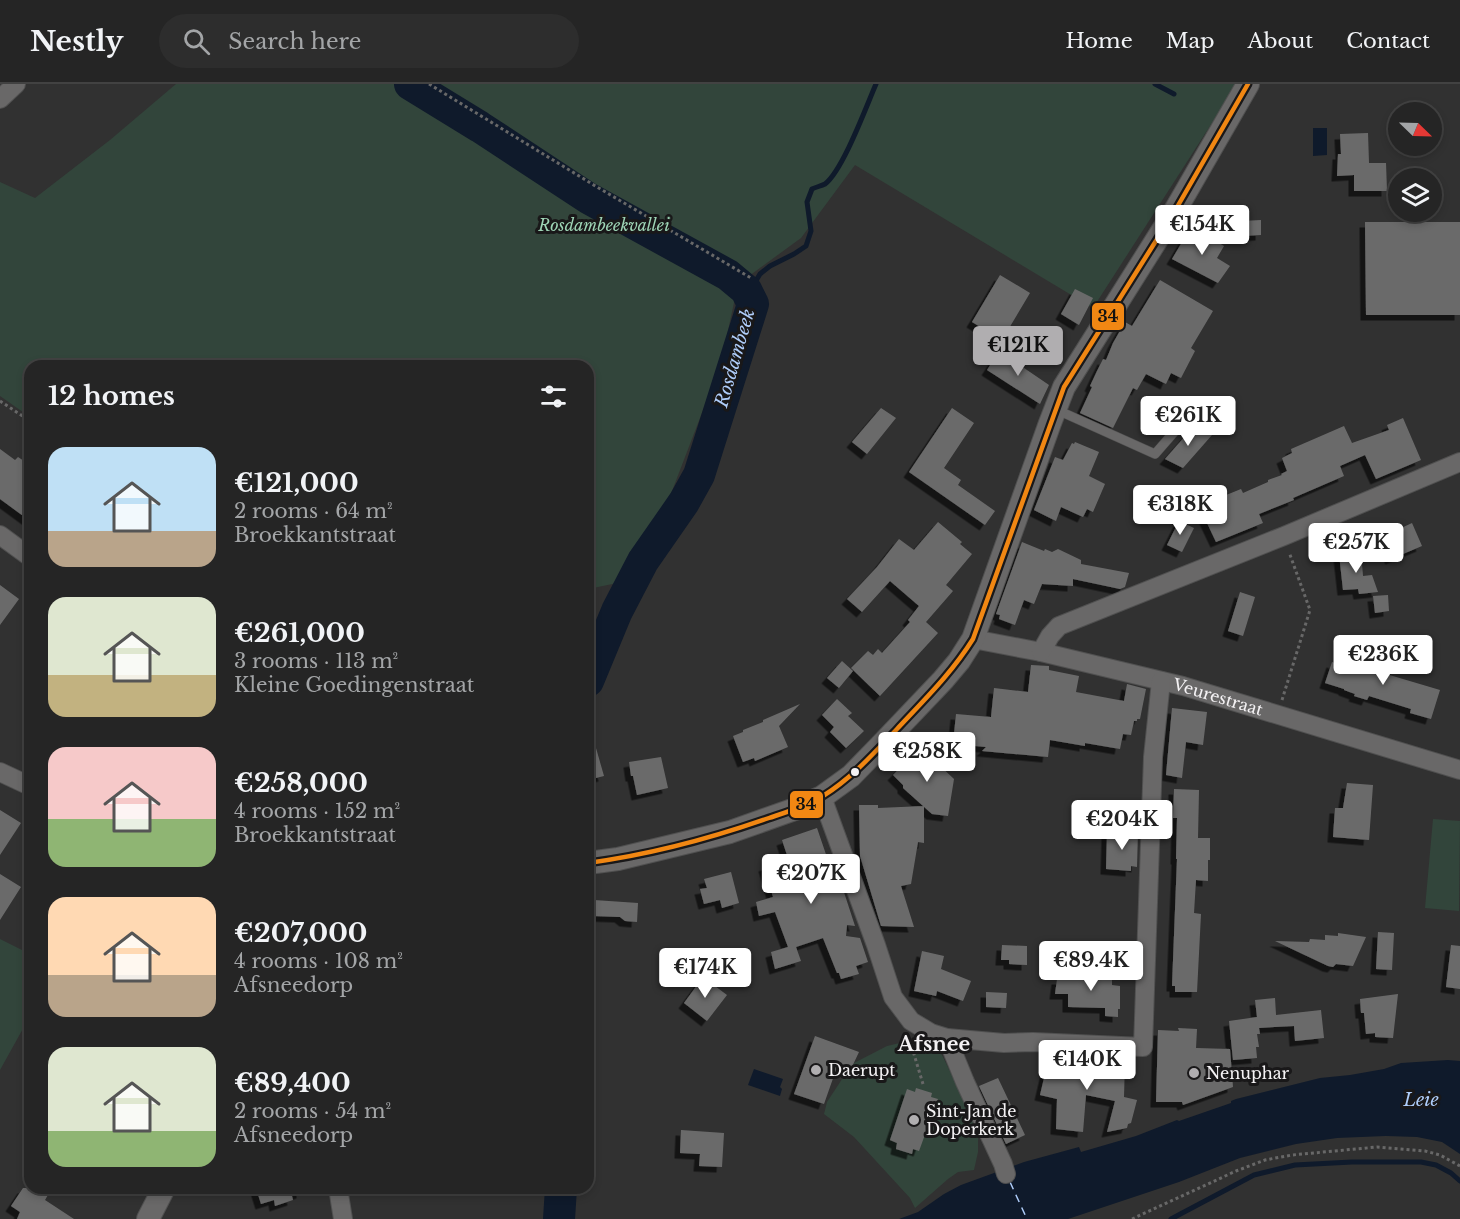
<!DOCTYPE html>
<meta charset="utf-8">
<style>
:root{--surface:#252525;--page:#2d2d2d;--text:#f1f3f6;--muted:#a3a5a7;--line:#424242;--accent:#b0aeb0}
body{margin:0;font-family:"Libre Baskerville",serif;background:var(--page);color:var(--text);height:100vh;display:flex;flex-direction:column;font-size:22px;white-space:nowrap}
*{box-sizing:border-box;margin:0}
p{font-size:20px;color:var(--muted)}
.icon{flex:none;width:33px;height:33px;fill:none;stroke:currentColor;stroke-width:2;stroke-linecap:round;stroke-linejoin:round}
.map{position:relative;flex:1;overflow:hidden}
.drawer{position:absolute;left:24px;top:276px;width:570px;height:834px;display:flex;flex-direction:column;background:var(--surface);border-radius:18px;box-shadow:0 3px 9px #0003,0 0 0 2px var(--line)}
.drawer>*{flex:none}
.needle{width:39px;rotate:113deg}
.fabs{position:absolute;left:1388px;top:18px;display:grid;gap:12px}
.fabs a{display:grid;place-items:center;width:54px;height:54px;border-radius:50%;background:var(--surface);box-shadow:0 3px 9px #0003,0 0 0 2px var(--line);font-size:30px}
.price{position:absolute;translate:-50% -51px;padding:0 14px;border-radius:6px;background:#fff;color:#222;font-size:20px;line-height:39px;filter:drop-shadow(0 2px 3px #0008)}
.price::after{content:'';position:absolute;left:50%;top:36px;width:18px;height:14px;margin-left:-9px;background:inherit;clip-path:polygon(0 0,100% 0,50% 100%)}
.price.selected{background:var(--accent);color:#111}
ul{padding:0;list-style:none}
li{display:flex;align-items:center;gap:18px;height:150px;padding:0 24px}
li span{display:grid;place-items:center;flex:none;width:168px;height:120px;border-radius:18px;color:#555}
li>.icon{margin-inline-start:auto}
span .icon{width:72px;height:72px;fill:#fffc;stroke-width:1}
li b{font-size:26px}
h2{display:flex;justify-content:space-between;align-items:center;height:72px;padding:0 24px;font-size:26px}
header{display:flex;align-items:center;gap:36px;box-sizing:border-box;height:84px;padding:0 30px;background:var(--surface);border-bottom:2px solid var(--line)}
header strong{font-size:28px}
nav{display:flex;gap:33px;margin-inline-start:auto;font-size:21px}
.search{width:420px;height:54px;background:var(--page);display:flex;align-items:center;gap:15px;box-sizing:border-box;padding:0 21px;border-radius:33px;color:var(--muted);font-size:22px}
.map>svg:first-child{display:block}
.green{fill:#32453b}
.water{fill:#0f1a2b}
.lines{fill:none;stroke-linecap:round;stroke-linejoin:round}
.stream{stroke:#0f1a2b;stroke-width:5}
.river{stroke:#0f1a2b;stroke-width:32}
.ferry{stroke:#afcdfa;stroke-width:1.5;stroke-dasharray:8 6;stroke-linecap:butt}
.building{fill:#6b6b6b;filter:url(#shadow)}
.service-casing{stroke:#505050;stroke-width:10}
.minor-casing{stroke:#505050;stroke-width:20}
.tertiary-casing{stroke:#505050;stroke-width:24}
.path{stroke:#686868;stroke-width:3;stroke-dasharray:3 3;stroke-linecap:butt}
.service{stroke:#696868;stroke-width:9}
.minor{stroke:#696868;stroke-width:18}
.tertiary{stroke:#696868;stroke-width:22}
.bus-1-casing{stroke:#191819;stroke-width:9}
.bus-1{stroke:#f18713;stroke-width:4.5}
.bus-dot{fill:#f4f2f4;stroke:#191819;stroke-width:2}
.poi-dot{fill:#b0aeb0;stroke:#191819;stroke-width:2}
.labels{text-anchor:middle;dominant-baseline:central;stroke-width:6;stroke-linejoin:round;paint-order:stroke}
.park-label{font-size:16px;font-style:italic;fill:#9ed5b6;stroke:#191819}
.street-label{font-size:16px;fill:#f4f2f4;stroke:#191819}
.poi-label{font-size:16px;fill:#f4f2f4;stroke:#191819;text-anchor:start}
.water-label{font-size:18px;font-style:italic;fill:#afcdfa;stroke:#191819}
.quarter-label{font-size:20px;font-weight:bold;fill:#f4f2f4;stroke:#191819}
.line-badge{stroke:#191819;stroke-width:2}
.pale-badge-label{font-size:16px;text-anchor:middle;font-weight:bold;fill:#111}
</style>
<header>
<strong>Nestly</strong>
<div class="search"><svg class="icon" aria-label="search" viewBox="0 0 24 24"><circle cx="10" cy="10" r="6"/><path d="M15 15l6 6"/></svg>Search here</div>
<nav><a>Home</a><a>Map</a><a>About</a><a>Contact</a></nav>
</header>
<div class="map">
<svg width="1460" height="1135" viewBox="0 0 1460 1135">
<defs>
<filter id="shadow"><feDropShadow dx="-5.5" dy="5.5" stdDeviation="0" flood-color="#0009"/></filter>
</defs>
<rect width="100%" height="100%" fill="#313131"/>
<path class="green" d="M176 0H1237L1093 224 855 81 801 154 738 200 721 279 659 441 632 496 588 505V282H30V333L0 312V98L35 114 110 56Z
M1433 735 1460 737 1459 827 1425 824Z
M0 855 30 870V932L0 986Z
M904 958 926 960 942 971 978 1044V1068L974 1086 958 1088 948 1095 915 1124 910 1114 854 1053 824 1030 827 1018 848 986H850L854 979 887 962Z"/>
<path class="water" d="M1313 44H1327V71L1313 72Z
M1448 976 1460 977V1070L1442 1058 1417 1053 1386 1052 1337 1054 1296 1060 1240 1074 1179 1098 1068 1135H899L918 1128 944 1110 961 1101 1024 1078 1079 1063 1081 1068 1136 1052 1177 1036 1179 1037 1231 1019V1017L1236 1015 1320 994 1350 991 1384 985 1401 979Z
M754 985 783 995 780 1003 782 1005 780 1012 748 1001Z"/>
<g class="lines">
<path class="stream" d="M1155 0 1174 10
M748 210 760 190 770 182 794 170 806 162 811 147 807 118 812 105C816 103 821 102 825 100 843 86 866 23 876 0
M1171 1135 1254 1091 1295 1081 1352 1078H1421L1436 1081 1451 1089 1460 1097"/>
<path class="river" d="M410 0 480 43 588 114 728 191 746 206 753 220 699 391 684 418 643 477 617 527 588 597
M559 1135 561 1104"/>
<path class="ferry" d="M1010 1098 1027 1135"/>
</g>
<path class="building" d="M1368 49 1369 79H1386L1387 107H1354V91L1337 92 1338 70H1341L1340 50Z
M1261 136V151L1242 152V137Z
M1365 138H1460V231H1366Z
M1191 143 1213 158 1216 157 1224 162 1217 174 1230 182 1218 199 1172 175Z
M1000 191 1030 209 1002 256 972 238Z
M1160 196 1213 227 1191 264 1195 267 1181 294 1171 289 1166 300 1146 290 1137 306 1133 304 1113 344 1080 329 1092 303 1090 302 1097 287 1103 275 1106 276 1113 259 1125 238 1132 242Z
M1075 205 1093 214 1079 241 1061 230Z
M999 267 1049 301 1040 320 987 286Z
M881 324 896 334 867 370 852 358Z
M952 324 974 339 944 384 961 396 958 401 995 427 985 441 909 388Z
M1403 334 1421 376 1376 395 1365 371 1340 382 1344 392 1293 414 1294 416 1259 430 1263 439 1216 458 1199 422 1241 405 1243 409 1268 398V396L1282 391 1281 390 1287 387 1282 374 1292 369 1291 365 1344 342 1352 359 1389 346 1387 341Z
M1194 342 1212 351 1183 384 1165 375Z
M1075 358 1099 368 1089 392 1105 400 1093 428 1087 425 1083 433 1061 423 1056 437 1034 426 1055 373 1063 376 1072 359 1074 360Z
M0 365 15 376 18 373 30 381V437L0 415Z
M1179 437 1194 444 1182 468 1167 461Z
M938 438 962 458 960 460 972 470 946 501 953 507 926 538 938 549 880 612 851 584 868 567 873 571 878 565 882 569 910 538 908 536 919 522 890 497 862 528 847 515 877 483 899 455 914 466Z
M1412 439 1422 462 1391 475 1380 454Z
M1022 458 1044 467 1045 465 1052 468 1058 465 1081 476V480L1129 489 1125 503 1120 505 1073 495V502L1042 500 1034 520 1024 516 1015 541 999 535 1000 531 996 530Z
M1361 468 1363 492 1372 491 1378 508 1359 510 1358 505 1343 506 1339 470Z
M0 501 19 515 0 541Z
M1240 508 1255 513 1243 552 1228 547Z
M1388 511 1389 527 1375 529 1373 512Z
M1367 567 1381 571 1376 587 1440 606 1431 635 1410 629 1411 625 1369 612 1367 616 1354 612 1355 610 1344 606V605L1325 599 1332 578 1347 583 1349 575 1363 579Z
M842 577 853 587 839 604 827 594Z
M1031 581 1049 582V586L1079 592 1076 608 1124 617 1127 600 1146 605 1140 635H1137V637H1134L1131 651 1123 650 1120 665 1085 659V662L1050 656 1048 673 982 667 986 663 953 660 956 630 991 633 994 604 1028 608Z
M837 615 852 629 848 632 864 647 846 664 830 648 834 643 822 631Z
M800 620 779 642 788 663 755 677 754 674 743 678 733 652 743 648V646L763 638V636Z
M1172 624 1207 628 1203 661 1186 658 1182 694 1166 691Z
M592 650 604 692 588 696V651Z
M920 663 954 695 948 732 932 730 903 704V701L893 691Z
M661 673 668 704 637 711 633 692H631L629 678Z
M1347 699 1373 701 1369 756 1333 753 1335 724H1343Z
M1174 705 1199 706 1198 754H1210V776H1208V797L1196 796 1194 829 1201 830 1197 908H1175V902H1172L1177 775H1176L1177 734H1173Z
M859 721H878V724L924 722V759L918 758 911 800 901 802 914 843 881 842 860 772Z
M0 726 21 739 0 771Z
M817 744 834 794 839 793 855 842 847 841 846 852 860 854 868 878 856 882 859 890 841 895 839 889H837L823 854 796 863 801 877 775 885 771 868 788 863 775 828 759 832 756 818 773 813 764 782 788 774 782 756Z
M1138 748 1137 783 1131 782V787L1106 785 1107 749Z
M731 788 739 819 722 824 720 816 704 820 700 805 707 804 704 795Z
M0 790 21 803 0 836Z
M594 816 638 819 637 838 625 837 620 833 593 832Z
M1378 848 1394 849 1392 886 1376 885Z
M1338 849 1366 853 1353 882 1336 880 1333 883 1328 882 1275 857 1309 858 1310 855 1325 856V851L1338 852Z
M1002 861 1027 862V881L1009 880V876H1001Z
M1451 861 1460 862V905L1446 903Z
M922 867 944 872 941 885 971 897 963 917 937 907 936 912 914 907Z
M1069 889 1112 891V901L1120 902V925H1118V933L1105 932V924L1068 923V910H1055L1057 895H1069Z
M703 893 727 911 707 937 684 919Z
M986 908 1007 909 1006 924 986 923Z
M1398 910 1393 954 1375 953V949L1366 950 1364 929H1361L1360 915Z
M1275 914 1276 931 1321 926 1324 954 1295 957 1294 942 1259 944 1260 950H1257L1259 963H1256L1257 974 1233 976 1229 937 1257 933 1255 916Z
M1178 944 1197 945 1196 964 1230 965 1233 1003 1183 1021 1182 1018H1156L1158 946 1179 947Z
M815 952 859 968 850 987 837 983 824 1020 794 1010Z
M1049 973 1125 977 1124 1013 1137 1016 1131 1039 1128 1040 1127 1044 1107 1048 1115 1017 1086 1011 1083 1048 1056 1045 1057 1015 1040 1011Z
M998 994 1025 1051 1006 1060 979 1002Z
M916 1004 932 1009 931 1013 938 1015 919 1067 913 1065 912 1070 896 1065 897 1059 890 1056 907 1005 915 1008Z
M681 1046 724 1049 722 1083 699 1082 700 1070 680 1069Z
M23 1104H52L45 1116 74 1135H17L20 1128 11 1122Z
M256 1104H302V1109L292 1112 293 1116 275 1122 274 1116 261 1120Z"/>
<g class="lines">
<defs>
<path id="service" d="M1055 325 1155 370 1182 339"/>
<g id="minor">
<path d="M0 15 16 0"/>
<path d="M0 451 30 473"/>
<path id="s1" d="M973 555 1041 568 1183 602 1460 686"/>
<path d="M1041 568 1050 552 1059 542 1284 452 1460 378"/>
<path d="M0 688 30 702"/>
<path d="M822 713 876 861 893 913 911 937 931 949 947 954 1004 959 1033 958 1143 963 1153 673 1161 597"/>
<path d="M947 954 965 998 1003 1080 1006 1090"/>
<path d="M338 1104 343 1135"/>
</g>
<path id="tertiary" d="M588 779 618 775 730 748 795 725 822 713 851 692 885 657 943 596 959 577 973 555 1050 339 1064 303 1176 125 1248 0
M148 1135 164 1104"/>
</defs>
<use href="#service" class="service-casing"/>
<use href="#minor" class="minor-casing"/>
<use href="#tertiary" class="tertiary-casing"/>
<path class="path" d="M429 0 597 103 751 194
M0 317 30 337
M1282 616 1310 526 1289 468
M910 957 923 1000
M1132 1135 1236 1087 1265 1076 1292 1071 1377 1063 1425 1067 1440 1071 1460 1082"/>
<use href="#service" class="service"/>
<use href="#minor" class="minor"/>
<use href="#tertiary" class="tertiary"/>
<defs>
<path id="bus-1" d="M588 779C648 771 712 754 769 734 787 728 807 722 823 712 852 694 874 669 897 645 925 615 951 590 973 555L1064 303 1176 125 1248 0"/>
</defs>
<use href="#bus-1" class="bus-1-casing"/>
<use href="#bus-1" class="bus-1"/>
</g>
<circle class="bus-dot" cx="855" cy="688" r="5"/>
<g class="poi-dot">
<circle cx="816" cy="986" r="6"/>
<circle cx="1194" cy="989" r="6"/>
<circle cx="914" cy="1036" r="6"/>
</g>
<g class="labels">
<g class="park-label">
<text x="604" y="141">Rosdambeekvallei</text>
</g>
<g class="street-label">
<text stroke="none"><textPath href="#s1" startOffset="252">Veurestraat</textPath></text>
</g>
<g class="poi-label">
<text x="828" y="986">Daerupt</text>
<text x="1206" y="989">Nenuphar</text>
<text x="926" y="1027">Sint-Jan de<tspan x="926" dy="18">Doperkerk</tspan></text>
</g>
<g class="water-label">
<text transform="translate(735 274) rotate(-74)">Rosdambeek</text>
<text x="1421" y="1016">Leie</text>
</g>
<g class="quarter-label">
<text x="934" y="960">Afsnee</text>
</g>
</g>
<g class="line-badge">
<rect x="1091" y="218" width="34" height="29" rx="6" fill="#f18713"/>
<rect x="789" y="706" width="35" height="29" rx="6" fill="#f18713"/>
</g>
<g class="pale-badge-label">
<text x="1108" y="238">34</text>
<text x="806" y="726">34</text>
</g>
</svg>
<div class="fabs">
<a><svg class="needle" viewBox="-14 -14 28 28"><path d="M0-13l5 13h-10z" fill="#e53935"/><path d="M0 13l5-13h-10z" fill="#a3a5a7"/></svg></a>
<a><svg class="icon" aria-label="layers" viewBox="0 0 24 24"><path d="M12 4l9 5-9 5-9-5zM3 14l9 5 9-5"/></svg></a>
</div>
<b class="price" style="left:1202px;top:172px">€154K</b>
<b class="price selected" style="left:1018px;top:293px">€121K</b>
<b class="price" style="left:1188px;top:363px">€261K</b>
<b class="price" style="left:1180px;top:452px">€318K</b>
<b class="price" style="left:1356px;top:490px">€257K</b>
<b class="price" style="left:1383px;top:602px">€236K</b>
<b class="price" style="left:927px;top:699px">€258K</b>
<b class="price" style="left:1122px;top:767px">€204K</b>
<b class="price" style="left:811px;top:821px">€207K</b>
<b class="price" style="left:1091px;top:908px">€89.4K</b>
<b class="price" style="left:705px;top:915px">€174K</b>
<b class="price" style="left:1087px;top:1007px">€140K</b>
<section class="drawer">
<h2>12 homes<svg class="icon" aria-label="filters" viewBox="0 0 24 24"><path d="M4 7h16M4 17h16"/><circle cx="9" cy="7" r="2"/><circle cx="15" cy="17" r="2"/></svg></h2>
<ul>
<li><span style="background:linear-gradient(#bfe0f5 70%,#b9a48a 0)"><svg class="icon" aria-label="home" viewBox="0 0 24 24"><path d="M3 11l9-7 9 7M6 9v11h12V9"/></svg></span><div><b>€121,000</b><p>2 rooms · 64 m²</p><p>Broekkantstraat</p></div></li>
<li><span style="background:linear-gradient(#dfe7d0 65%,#c2b280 0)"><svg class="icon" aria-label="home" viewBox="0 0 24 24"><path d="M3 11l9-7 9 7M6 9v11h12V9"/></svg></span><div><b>€261,000</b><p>3 rooms · 113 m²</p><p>Kleine Goedingenstraat</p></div></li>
<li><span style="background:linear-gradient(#f6c9c9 60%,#8fb573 0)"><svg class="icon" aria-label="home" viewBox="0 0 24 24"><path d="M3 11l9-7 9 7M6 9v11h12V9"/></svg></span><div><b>€258,000</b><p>4 rooms · 152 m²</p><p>Broekkantstraat</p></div></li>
<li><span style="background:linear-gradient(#ffd9b3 65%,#b9a48a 0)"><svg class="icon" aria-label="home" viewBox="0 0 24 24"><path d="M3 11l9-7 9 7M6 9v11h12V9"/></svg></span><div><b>€207,000</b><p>4 rooms · 108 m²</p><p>Afsneedorp</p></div></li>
<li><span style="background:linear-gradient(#dfe7d0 70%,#8fb573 0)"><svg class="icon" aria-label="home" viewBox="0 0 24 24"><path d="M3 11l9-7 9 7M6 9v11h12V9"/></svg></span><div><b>€89,400</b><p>2 rooms · 54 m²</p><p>Afsneedorp</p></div></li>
</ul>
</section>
</div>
